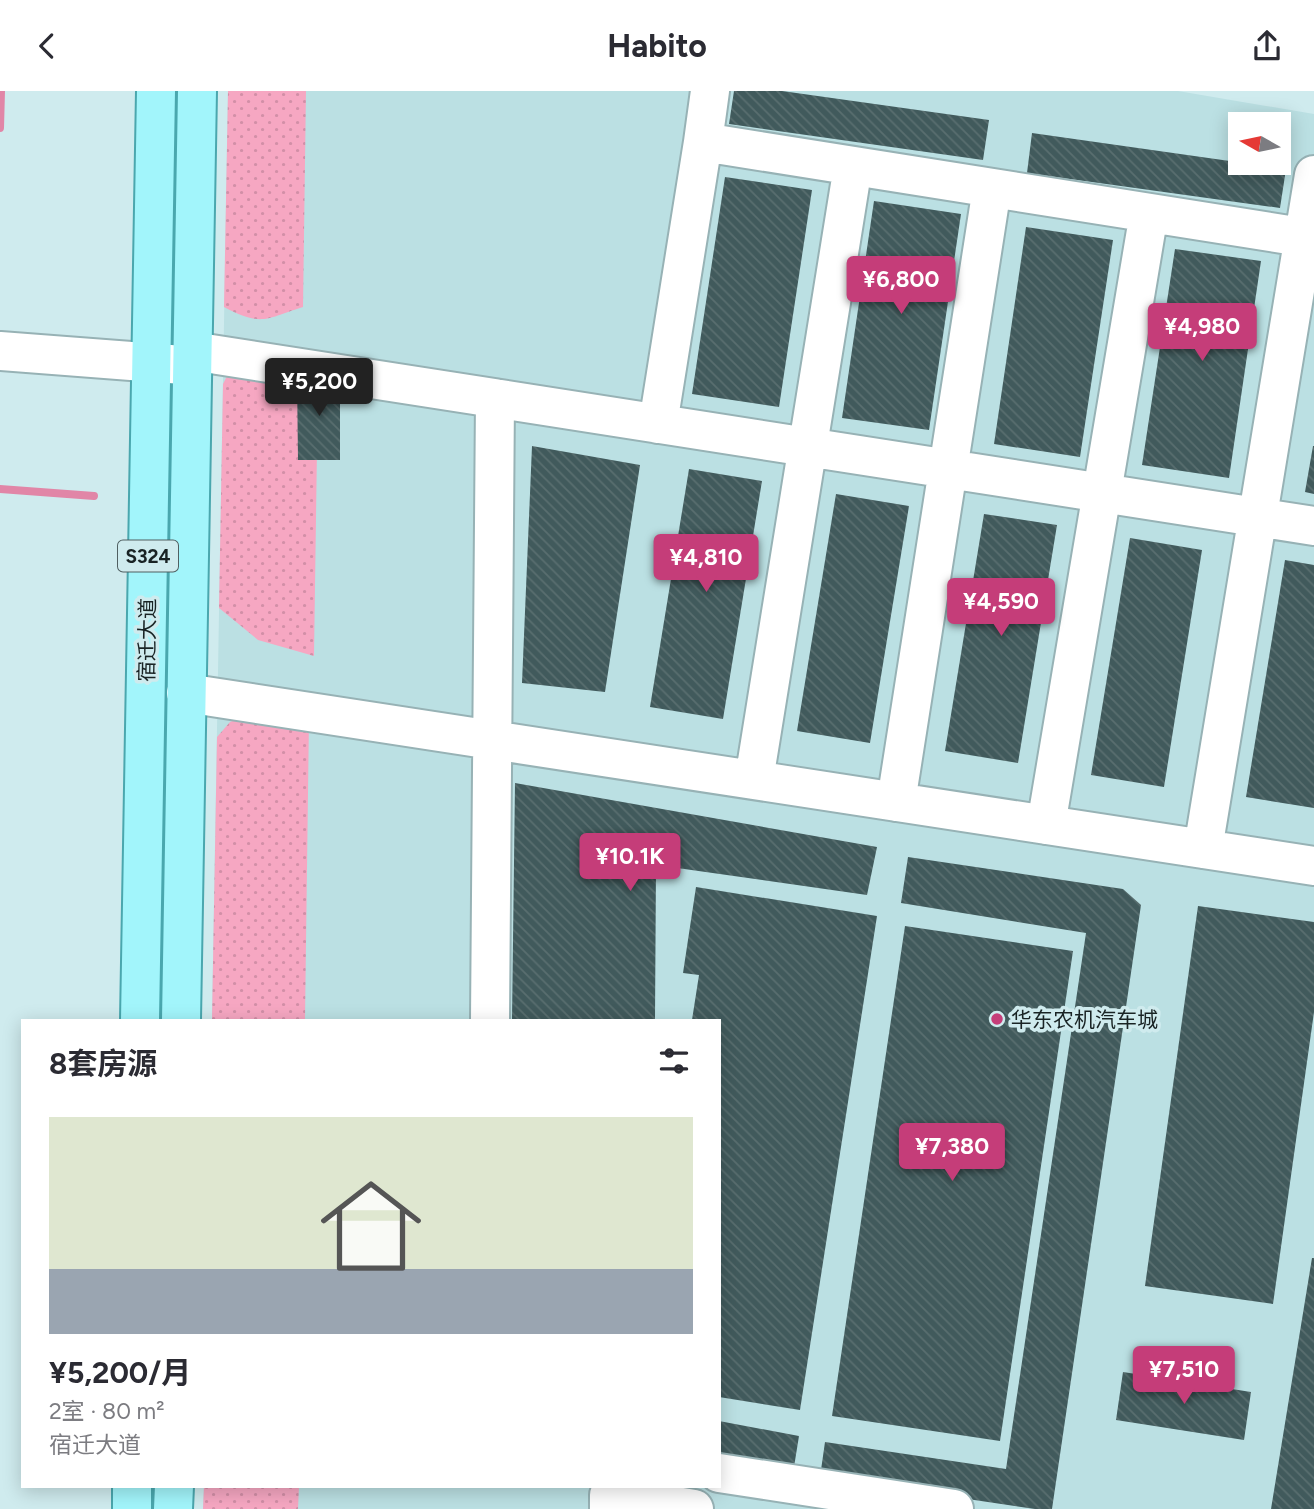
<!DOCTYPE html>
<html lang="zh">
<meta charset="utf-8">
<style>
:root{--surface:#fff;--page:#f2f2f3;--text:#2b2b33;--muted:#7c7c81;--line:#e1e1e2;--accent:#c53d79}
body{margin:0;font-family:Figtree,"Noto Sans SC",sans-serif;background:var(--page);color:var(--text);height:100vh;display:flex;flex-direction:column;font-size:26px;white-space:nowrap}
*{box-sizing:border-box;margin:0}
p{font-size:23px;color:var(--muted)}
.icon{flex:none;width:38px;height:38px;fill:none;stroke:currentColor;stroke-width:2;stroke-linecap:round;stroke-linejoin:round}
.map{position:relative;flex:1;overflow:hidden}
.drawer{position:absolute;left:21px;top:928px;width:700px;height:469px;display:flex;flex-direction:column;background:var(--surface);border-radius:0px;box-shadow:0 4px 18px #0003}
.drawer>*{flex:none}
.needle{width:46px;rotate:279deg}
.buttons{position:absolute;left:1228px;top:21px;display:grid;gap:14px}
.buttons a{display:grid;place-items:center;width:63px;height:63px;border-radius:0px;background:var(--surface);box-shadow:0 4px 18px #0003;font-size:35px}
.price{position:absolute;translate:-50% -60px;padding:0 16px;border-radius:7px;background:var(--accent);color:#fff;font-size:23px;line-height:46px;filter:drop-shadow(0 2px 4px #0008)}
.price::after{content:'';position:absolute;left:50%;top:42px;width:21px;height:16px;margin-left:-10px;background:inherit;clip-path:polygon(0 0,100% 0,50% 100%)}
.price.selected{background:#222;color:#fff}
ul{padding:0;list-style:none}
li{display:grid;align-content:center;gap:14px;height:371px;padding:0 28px}
li+li{border-top:2px solid var(--line)}
li span{display:grid;place-items:center;height:217px;border-radius:0px;color:#555}
li>.icon{margin-inline-start:auto}
span .icon{width:126px;height:126px;fill:#fffc;stroke-width:1}
li b{font-size:30px}
h2{display:flex;justify-content:space-between;align-items:center;height:84px;padding:0 28px;font-size:30px}
header{display:flex;justify-content:space-between;align-items:center;height:91px;padding:0 28px;background:var(--surface);font-size:32px;font-weight:700}
.map>svg:first-child{display:block}
.built{fill:#bbe0e3;fill-rule:evenodd}
.grass{fill:url(#grass-dots)}
.lines{fill:none;stroke-linecap:round;stroke-linejoin:round}
.stream{stroke:#e186a7;stroke-width:8}
.building{fill:url(#building-back-hatch)}
.minor-casing{stroke:#97b2b5;stroke-width:42}
.major-casing{stroke:#4aa7ae;stroke-width:42}
.minor{stroke:#fff;stroke-width:38}
.major{stroke:#a2f5fb;stroke-width:38}
.poi-dot{fill:#c53d79;stroke:#cfebee;stroke-width:2.5}
.labels{text-anchor:middle;dominant-baseline:central;stroke-width:7;stroke-linejoin:round;paint-order:stroke}
.shield{fill:#cfebee;stroke:#505f61;stroke-width:2}
.shield-label{font-size:19px;font-weight:bold;fill:#192324}
.street-label{font-size:21px;fill:#192324;stroke:#cfebee}
.poi-label{font-size:21px;fill:#192324;stroke:#cfebee;text-anchor:start}
</style>
<header><svg class="icon" aria-label="back" viewBox="0 0 24 24"><path d="M15 5l-7 7 7 7"/></svg>Habito<svg class="icon" aria-label="share" viewBox="0 0 24 24"><path d="M12 15V3M7 8l5-5 5 5M5 13v7h14v-7"/></svg></header>
<div class="map">
<svg width="1314" height="1418" viewBox="0 0 1314 1418">
<defs>
<pattern id="grass-dots" width="8" height="8" patternUnits="userSpaceOnUse" patternTransform="scale(1.75)"><rect width="8" height="8" fill="#f6a7c2"/><path d="M2 2h.1M6 6h.1" fill="none" stroke="#d28fa7" stroke-width="1.8" stroke-linecap="round"/></pattern>
<pattern id="building-back-hatch" width="6" height="6" patternUnits="userSpaceOnUse" patternTransform="scale(1.75)"><rect width="6" height="6" fill="#415a5c"/><path d="M-1 5l2 2M0 0l6 6M5-1l2 2" fill="none" stroke="#596e6f"/></pattern>
</defs>
<rect width="100%" height="100%" fill="#cfebee"/>
<path class="built" d="M228 0H1178L1314 23V1418H203L204 1395H719V929H212ZM1241 33H1279V72H1241Z"/>
<path class="grass" d="M228 0H306L303 216C265 228 262 236 224 216Z
M227 285 318 290 314 565 258 549 219 517 223 293Z
M246 624 309 627 305 929H212L217 646 230 631Z
M204 1395H299L298 1418H203Z"/>
<g class="lines">
<path class="stream" d="M0 37 1 0
M0 398 94 405"/>
</g>
<path class="building" d="M734 0H782L989 29 983 69 729 33Z
M1032 42 1286 78 1280 117 1027 82Z
M725 86 812 99 779 316 692 303Z
M874 110 961 123 929 339 842 327Z
M1026 136 1113 149 1080 366 994 353Z
M1175 158 1261 170 1229 387 1142 374Z
M297 286H340V369H298Z
M532 355 640 374 605 601 522 592Z
M1313 355H1314V403L1305 401Z
M689 378 762 390 723 628 650 616Z
M836 403 909 415 870 652 797 640Z
M984 423 1057 434 1018 672 945 660Z
M1130 447 1202 459 1164 696 1091 684Z
M1285 469 1314 474V717L1246 706Z
M515 692 877 756 867 804 656 774 655 929H512Z
M908 766 1123 798 1141 814 1052 1418H1035L820 1386 825 1351 1006 1378 1086 842 901 812Z
M696 796 877 825 800 1319 719 1306V929H692L699 884 683 882Z
M1198 815 1314 831V921L1273 1213 1145 1195Z
M905 835 1073 860 1000 1350 832 1325Z
M1312 1167H1314V1418H1271Z
M1123 1281 1251 1301 1244 1349 1116 1329Z
M719 1330 799 1345 794 1376 719 1366Z"/>
<g class="lines">
<defs>
<path id="minor" d="M703 51 710 0
M0 260 183 274
M192 260 1314 435
M658 333 703 51 1314 148
M186 602 1314 775
M754 689 853 75
M896 711 992 97
M1046 734 1149 122
M1203 758 1314 84
M490 929 495 307
M719 1382 954 1418
M609 1418V1404L694 1418"/>
<path id="major" d="M140 929 156 0
M181 929 197 0
M132 1418V1395
M173 1418 174 1395"/>
</defs>
<use href="#minor" class="minor-casing"/>
<use href="#major" class="major-casing"/>
<use href="#minor" class="minor"/>
<use href="#major" class="major"/>
</g>
<circle class="poi-dot" cx="997" cy="928" r="7"/>
<g class="labels">
<rect class="shield" x="118" y="449.5" width="60" height="31" rx="5"/>
<g class="shield-label">
<text x="148" y="465">S324</text>
</g>
<g class="street-label">
<text transform="translate(147 549) rotate(-89)">宿迁大道</text>
</g>
<g class="poi-label">
<text x="1011" y="928">华东农机汽车城</text>
</g>
</g>
</svg>
<div class="buttons">
<a><svg class="needle" viewBox="-14 -14 28 28"><path d="M0-13l5 13h-10z" fill="#e53935"/><path d="M0 13l5-13h-10z" fill="#7c7c81"/></svg></a>
</div>
<b class="price" style="left:901px;top:225px">¥6,800</b>
<b class="price" style="left:1202px;top:272px">¥4,980</b>
<b class="price selected" style="left:319px;top:327px">¥5,200</b>
<b class="price" style="left:706px;top:503px">¥4,810</b>
<b class="price" style="left:1001px;top:547px">¥4,590</b>
<b class="price" style="left:630px;top:802px">¥10.1K</b>
<b class="price" style="left:952px;top:1092px">¥7,380</b>
<b class="price" style="left:1184px;top:1315px">¥7,510</b>
<section class="drawer">
<h2>8套房源<svg class="icon" aria-label="filters" viewBox="0 0 24 24"><path d="M4 7h16M4 17h16"/><circle cx="9" cy="7" r="2"/><circle cx="15" cy="17" r="2"/></svg></h2>
<ul>
<li><span style="background:linear-gradient(#dfe7d0 70%,#9aa5b1 0)"><svg class="icon" aria-label="home" viewBox="0 0 24 24"><path d="M3 11l9-7 9 7M6 9v11h12V9"/></svg></span><div><b>¥5,200/月</b><p>2室 · 80 m²</p><p>宿迁大道</p></div></li>
</ul>
</section>
</div>
